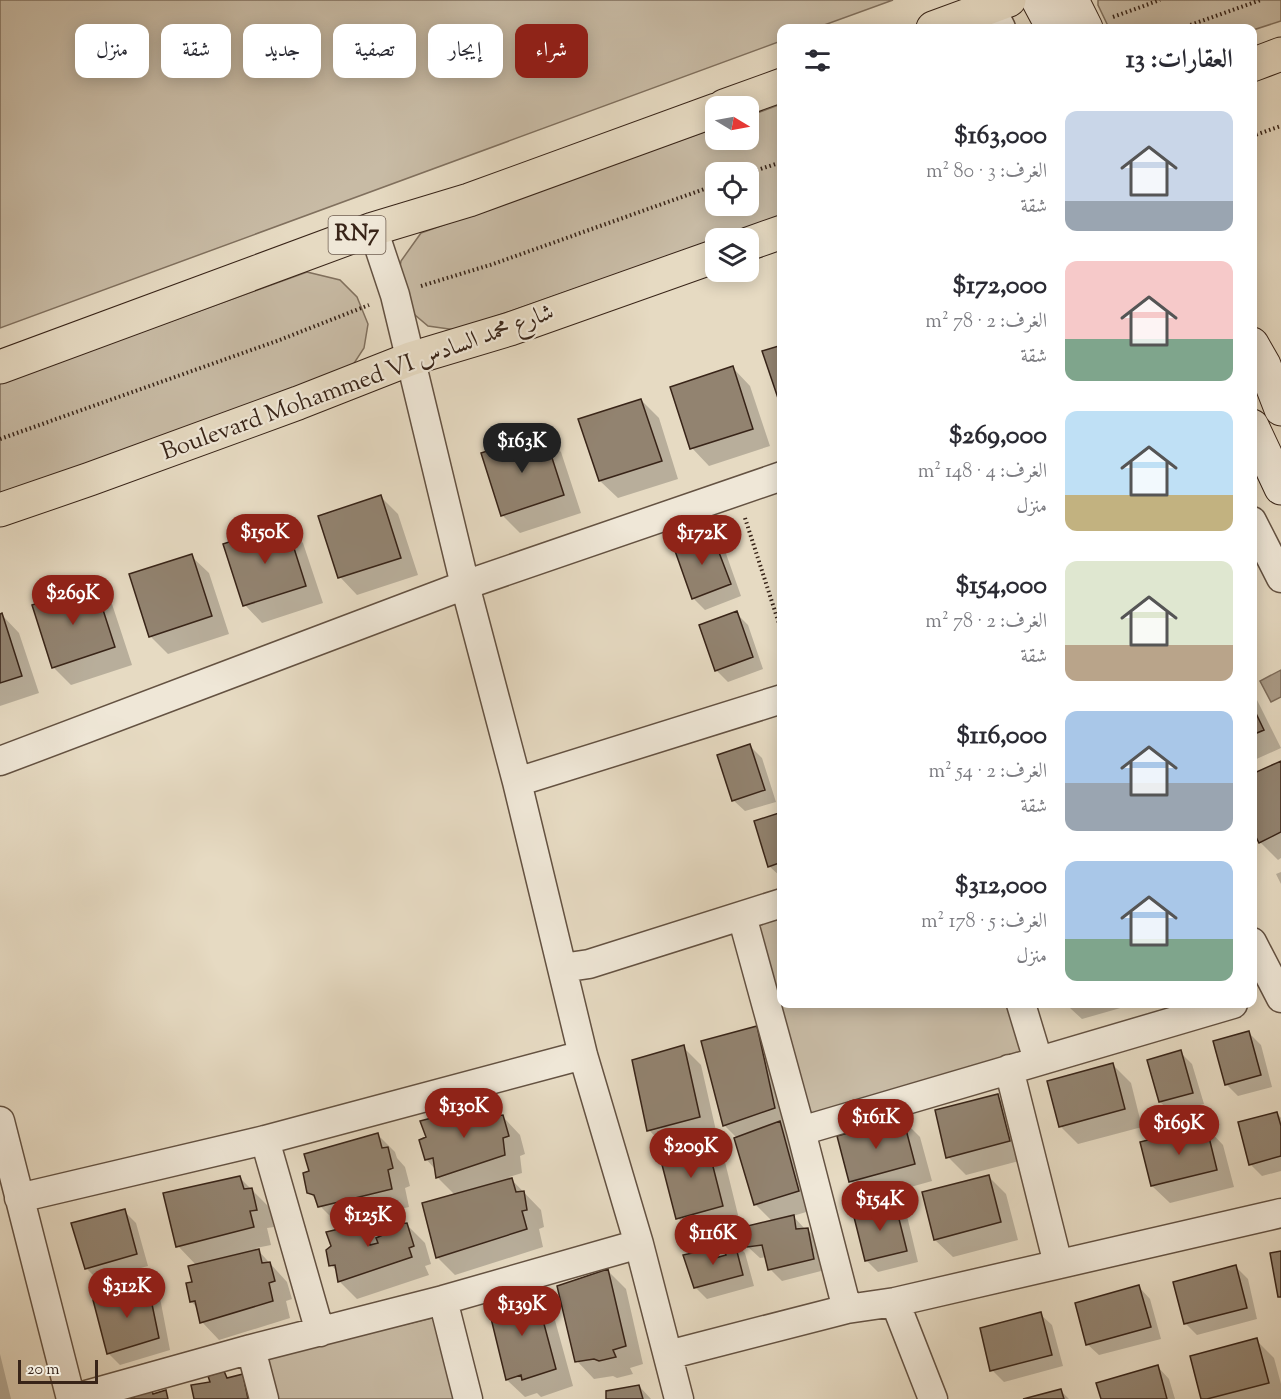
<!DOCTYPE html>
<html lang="ar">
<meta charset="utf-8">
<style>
:root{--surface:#fff;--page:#f7f7f7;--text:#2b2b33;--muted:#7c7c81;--accent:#8f2418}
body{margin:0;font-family:"Sorts Mill Goudy",Amiri,serif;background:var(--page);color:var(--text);direction:rtl;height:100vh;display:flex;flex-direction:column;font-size:22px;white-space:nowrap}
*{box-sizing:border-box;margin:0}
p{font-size:20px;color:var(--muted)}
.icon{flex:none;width:33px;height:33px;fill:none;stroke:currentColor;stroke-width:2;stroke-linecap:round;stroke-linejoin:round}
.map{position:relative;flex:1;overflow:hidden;direction:ltr}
.panel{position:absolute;left:777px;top:24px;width:480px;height:984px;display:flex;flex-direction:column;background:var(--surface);border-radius:12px;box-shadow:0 3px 15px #0003;direction:rtl}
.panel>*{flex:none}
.hud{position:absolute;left:18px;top:24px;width:570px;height:54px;direction:rtl;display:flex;gap:12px}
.needle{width:39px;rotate:100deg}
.tools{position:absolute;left:705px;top:96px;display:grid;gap:12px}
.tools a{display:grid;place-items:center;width:54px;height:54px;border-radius:12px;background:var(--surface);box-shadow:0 3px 15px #0003;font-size:30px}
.scale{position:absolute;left:18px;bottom:15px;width:80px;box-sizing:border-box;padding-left:6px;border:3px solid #382418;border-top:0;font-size:16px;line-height:21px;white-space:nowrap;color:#382418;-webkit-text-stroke:4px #efe7d7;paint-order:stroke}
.price{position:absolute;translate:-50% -51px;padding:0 14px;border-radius:21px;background:var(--accent);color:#fff;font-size:20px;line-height:39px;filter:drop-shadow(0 2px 3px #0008)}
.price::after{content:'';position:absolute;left:50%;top:36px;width:18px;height:14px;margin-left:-9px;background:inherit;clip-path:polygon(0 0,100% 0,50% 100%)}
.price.on{background:#222;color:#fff}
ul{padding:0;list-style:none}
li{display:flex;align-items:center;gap:18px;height:150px;padding:0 24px}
li span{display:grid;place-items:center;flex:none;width:168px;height:120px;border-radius:12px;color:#555}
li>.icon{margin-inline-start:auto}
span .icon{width:72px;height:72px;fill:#fffc;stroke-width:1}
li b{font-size:26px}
h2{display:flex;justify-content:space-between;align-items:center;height:72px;padding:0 24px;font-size:26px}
.chip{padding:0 21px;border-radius:12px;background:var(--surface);box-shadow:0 3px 15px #0003;font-size:21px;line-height:54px}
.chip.on{background:var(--accent);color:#fff}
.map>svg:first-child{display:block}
.green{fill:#c8bba5;stroke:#80705e;stroke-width:1.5;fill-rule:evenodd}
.water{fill:#ab9c88;stroke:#7d6c5b;stroke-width:1.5}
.shadow{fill:#0003}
.building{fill:#928370;stroke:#382418;stroke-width:1.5}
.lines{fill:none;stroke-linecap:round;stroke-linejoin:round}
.street-casing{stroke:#645242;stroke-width:31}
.secondary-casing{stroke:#382418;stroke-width:35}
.primary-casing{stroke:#382418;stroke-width:35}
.path{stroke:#382418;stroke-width:4;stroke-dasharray:1.5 3;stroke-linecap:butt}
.street{stroke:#efe7d7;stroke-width:28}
.secondary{stroke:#efe7d7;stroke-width:33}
.primary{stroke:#e6dac2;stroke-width:33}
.labels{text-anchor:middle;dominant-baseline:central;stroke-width:4.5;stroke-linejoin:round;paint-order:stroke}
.shield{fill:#efe7d7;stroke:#6f5e51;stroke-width:1.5}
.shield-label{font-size:22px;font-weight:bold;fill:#382418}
.street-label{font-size:24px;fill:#382418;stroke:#efe7d7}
</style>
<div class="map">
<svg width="1281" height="1399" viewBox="0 0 1281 1399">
<rect width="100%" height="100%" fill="#e6dac2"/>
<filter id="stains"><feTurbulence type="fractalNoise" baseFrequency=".00333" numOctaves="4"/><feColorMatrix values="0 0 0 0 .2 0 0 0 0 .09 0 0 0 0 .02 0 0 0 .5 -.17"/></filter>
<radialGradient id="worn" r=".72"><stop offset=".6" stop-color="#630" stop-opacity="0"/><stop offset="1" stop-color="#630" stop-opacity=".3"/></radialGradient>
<path class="green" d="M0 0H893L816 28H782L781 41 0 328Z
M1098 0H1281V21L1253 30 1252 28H1109L1098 5Z
M781 104V217L721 238H716L715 240 456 330 428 326 408 309 397 285 401 261 421 233 715 128 716 140H748L749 116ZM716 172H748V206H716Z
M307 272 340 280 357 297 368 324 364 348 349 371 0 494V383Z
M781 911 782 1004H1012L1026 1051 810 1117 751 921Z
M440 1316 458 1399H270L261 1359Z"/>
<path class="water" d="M1281 670V697L1271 702 1260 681Z"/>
<path class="shadow" d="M733 368 750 386 770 446 709 466 692 448Z
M641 400 659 418 678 479 618 498 600 481Z
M543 435 561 452 581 513 520 533 502 515Z
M381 497 398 514 418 575 357 595 340 577Z
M286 525 303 543 323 603 262 623 245 605Z
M712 536 724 548 741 596 705 610 693 598Z
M191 556 209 573 229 634 168 654 150 636Z
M94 587 112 604 132 665 71 685 53 667Z
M736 613 748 625 763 669 728 682 716 670Z
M2 615 19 633 39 693 0 706V616Z
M1252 690 1281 748 1252 761Z
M750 746 762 758 776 802 745 811 733 800Z
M1281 763V858L1278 860 1260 842Z
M782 814V878L769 866Z
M1281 872V884L1276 874Z
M1069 1004H1123L1124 1007 1082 1019 1070 1008Z
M757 1027 774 1045 816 1209 793 1216 805 1229H807L819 1241 825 1270 782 1281 770 1269 767 1257 760 1258 748 1247 773 1222 755 1204 736 1137 724 1125Z
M1249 1033 1261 1045 1272 1087 1238 1096 1226 1084Z
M683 1047 701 1065 717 1135 666 1148 649 1130Z
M1180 1052 1192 1064 1204 1104 1172 1113 1160 1102Z
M1113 1065 1131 1083 1142 1127 1078 1144 1061 1127 1049 1082Z
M997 1096 1015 1114 1027 1159 966 1175 948 1157Z
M491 1104 520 1135 525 1154 520 1156 522 1173 509 1177 541 1210 544 1227 539 1229 543 1247 455 1275 437 1257 455 1195 437 1177 436 1170 426 1159Z
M1277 1113 1281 1118V1171L1262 1176 1250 1164Z
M903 1120 920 1137 932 1181 868 1199 850 1181Z
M1206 1127 1223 1145 1234 1187 1170 1203 1152 1186Z
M377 1134 395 1152 397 1158 405 1167 410 1186 405 1188 409 1207 338 1224 320 1206 318 1202 309 1192Z
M706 1141 724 1158 740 1223 695 1236 678 1218Z
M988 1176 1006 1194 1018 1240 953 1257 935 1240 923 1193Z
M239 1177 269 1207 274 1227 267 1228 271 1245 256 1248 287 1282 292 1299 286 1301 290 1318 219 1340 202 1322 198 1309 191 1301 197 1266 178 1246Z
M895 1205 907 1216 918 1262 878 1272 866 1260Z
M124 1211 136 1223 148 1266 98 1280 86 1268Z
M396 1214 425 1243 431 1264 425 1266 429 1275 357 1299 339 1281 338 1272 331 1265 364 1225 378 1239 387 1235Z
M734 1242 745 1253 754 1286 707 1299 695 1287 709 1251 717 1259 727 1256Z
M1236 1267 1248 1279 1257 1319 1197 1335 1185 1323Z
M608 1271 626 1289 643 1364 630 1368 633 1374 617 1378 613 1376 594 1379 577 1361Z
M148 1286 160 1298 170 1350 120 1365 108 1353Z
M1139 1287 1150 1299 1161 1339 1099 1355 1087 1344Z
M535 1295 553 1313 573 1386 541 1397 537 1393 525 1397 507 1380 490 1307 521 1300Z
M1040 1314 1052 1325 1063 1366 1004 1382 992 1370Z
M1256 1340 1274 1358 1281 1384V1399H1203Z
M0 1354 11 1399H0Z
M1158 1367 1169 1379 1175 1399H1102Z
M639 1386 651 1399H608Z
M1060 1390 1069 1399H1029Z"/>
<path class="building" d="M782 345V410L762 351Z
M733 366 753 429 690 449 670 387Z
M641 399 662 461 599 481 578 419Z
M544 433 564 495 501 516 481 453Z
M381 495 401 558 338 578 318 516Z
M286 523 306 586 243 606 223 544Z
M712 534 731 584 692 599 674 548Z
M192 554 212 616 149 637 129 574Z
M95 585 115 647 52 668 32 605Z
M737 611 753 657 715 671 699 625Z
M2 613 22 676 0 683V614Z
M1252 705 1264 730 1252 735Z
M750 744 765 790 732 801 717 755Z
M1281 761V832L1259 843 1252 829V774Z
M782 812V862L768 867 754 821Z
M757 1026 775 1108 723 1126 701 1041Z
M1249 1031 1261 1075 1225 1085 1213 1041Z
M684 1045 700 1117 647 1131 632 1060Z
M1181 1050 1193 1093 1159 1102 1147 1060Z
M1113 1063 1125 1109 1059 1127 1047 1081Z
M998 1094 1010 1141 946 1158 935 1110Z
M492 1102 497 1116 503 1115 509 1136 503 1138 505 1155 436 1178 433 1158 425 1160 419 1140 426 1137 420 1121Z
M1277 1112 1281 1126V1156L1249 1165 1238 1122Z
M903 1118 915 1164 849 1182 837 1136Z
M780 1121 799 1191 754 1205 734 1138Z
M1206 1125 1217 1170 1151 1186 1140 1142Z
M378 1133 382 1148 388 1147 393 1168 388 1170 392 1189 318 1207 314 1195 307 1193 303 1173 309 1171 304 1154Z
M706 1139 723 1206 676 1219 659 1153Z
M989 1175 1001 1222 934 1240 922 1192Z
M240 1176 244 1189 252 1188 257 1210 250 1211 254 1227 176 1247 163 1193Z
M512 1178 516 1192 524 1191 527 1210 522 1211 527 1229 436 1258 422 1203Z
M895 1203 907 1251 865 1261 853 1213Z
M125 1209 137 1254 85 1269 71 1223Z
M396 1212 399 1224 407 1223 414 1246 409 1248 412 1257 338 1282 335 1265 329 1266 326 1250 331 1246 326 1232 364 1223 370 1245 378 1243 376 1238 385 1234 380 1219Z
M794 1215 796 1229 808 1228 814 1259 768 1270 762 1245 747 1247 739 1228Z
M734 1240 743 1275 694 1288 683 1255 710 1249 715 1258 726 1255 723 1244Z
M259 1249 262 1263 270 1262 275 1281 269 1283 273 1301 200 1323 195 1301 190 1302 186 1283 192 1282 188 1266Z
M1281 1251V1297H1278L1270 1253Z
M1236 1265 1247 1308 1184 1324 1173 1282Z
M608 1269 626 1346 613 1350 616 1357 599 1361 594 1359 575 1362 557 1286Z
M148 1285 159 1338 107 1354 93 1300Z
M1139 1285 1151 1327 1086 1345 1075 1303Z
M518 1294 521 1299 536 1294 556 1369 522 1380 521 1375 506 1380 488 1306Z
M1041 1312 1052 1355 990 1371 980 1328Z
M1257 1338 1269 1383 1207 1399H1201L1190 1356Z
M1158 1365 1167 1399H1101L1096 1383Z
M224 1371 227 1378 243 1374 248 1399H194L191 1385 210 1382 208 1376Z
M639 1385 643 1399H606V1391Z
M151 1388 153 1394 166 1390 168 1399H125L134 1397 133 1392Z
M1061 1389 1064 1399H1023Z"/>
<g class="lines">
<defs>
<path id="street" d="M987 0 1001 28
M373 229 395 295 465 585 517 782 583 1055 639 1244 679 1399
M1252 521 1281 578
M0 761 465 585 782 476
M517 782 782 699
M742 916 801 1131 847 1309
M1252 942 1281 998
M562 968 589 964 782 903
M1021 1004 1038 1060
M1009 1069 1058 1264
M0 1121 71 1399
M801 1131 1233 1004
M265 1140 320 1332
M19 1198 265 1140 583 1055
M443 1300 468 1399
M895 1302 933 1399
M251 1349 264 1399
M668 1355 847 1309 895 1302 1281 1213
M72 1399 251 1349 443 1300 639 1244"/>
<path id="secondary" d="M1038 0 1053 28
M1072 0 1086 28
M1252 344 1264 365 1281 409
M1252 426 1281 488"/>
<path id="primary" d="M933 28 1009 0
M1252 65 1281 54
M724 106 782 85
M748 244 782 232
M0 367 373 229 469 200 716 110
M0 510 90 479 298 403 410 359 510 329 716 256"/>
</defs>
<use href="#street" class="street-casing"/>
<use href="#secondary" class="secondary-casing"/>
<use href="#primary" class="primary-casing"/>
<path class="path" d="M1113 17 1160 0
M1182 28 1261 0
M1252 136 1281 126
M748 173 782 162
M421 286 490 265 716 185
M0 439 277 341 369 305
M745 518 782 633"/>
<use href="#street" class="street"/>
<use href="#secondary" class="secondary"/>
<use href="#primary" class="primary"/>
</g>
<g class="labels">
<rect class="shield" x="328.5" y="216" width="57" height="38" rx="4.5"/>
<g class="shield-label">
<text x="357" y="235">RN7</text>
</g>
<g class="street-label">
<text transform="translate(358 383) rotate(-20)">Boulevard Mohammed VI شارع محمد السادس</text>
</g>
</g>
<rect width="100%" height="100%" filter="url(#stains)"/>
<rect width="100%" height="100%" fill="url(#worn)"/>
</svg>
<div class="tools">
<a><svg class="needle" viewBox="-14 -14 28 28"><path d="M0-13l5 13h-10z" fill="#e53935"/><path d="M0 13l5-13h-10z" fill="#7c7c81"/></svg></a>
<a><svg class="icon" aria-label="locate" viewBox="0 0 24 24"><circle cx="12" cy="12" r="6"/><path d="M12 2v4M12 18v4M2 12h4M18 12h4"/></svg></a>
<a><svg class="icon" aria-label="layers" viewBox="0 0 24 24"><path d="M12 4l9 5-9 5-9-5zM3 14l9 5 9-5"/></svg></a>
</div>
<div class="scale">20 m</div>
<b class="price on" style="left:522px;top:474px">$163K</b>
<b class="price" style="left:265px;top:565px">$150K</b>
<b class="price" style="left:702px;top:566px">$172K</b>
<b class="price" style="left:73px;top:626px">$269K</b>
<b class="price" style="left:464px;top:1139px">$130K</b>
<b class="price" style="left:876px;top:1150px">$161K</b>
<b class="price" style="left:1179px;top:1156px">$169K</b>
<b class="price" style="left:691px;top:1179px">$209K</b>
<b class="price" style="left:880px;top:1232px">$154K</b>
<b class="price" style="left:368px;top:1248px">$125K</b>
<b class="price" style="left:713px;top:1266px">$116K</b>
<b class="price" style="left:127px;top:1319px">$312K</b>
<b class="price" style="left:522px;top:1337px">$139K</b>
<div class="hud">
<a class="chip on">شراء</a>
<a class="chip">إيجار</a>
<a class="chip">تصفية</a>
<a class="chip">جديد</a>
<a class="chip">شقة</a>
<a class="chip">منزل</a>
</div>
<section class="panel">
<h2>العقارات: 13<svg class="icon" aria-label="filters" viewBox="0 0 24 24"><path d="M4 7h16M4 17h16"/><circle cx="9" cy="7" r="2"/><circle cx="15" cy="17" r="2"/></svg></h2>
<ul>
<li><span style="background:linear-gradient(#c9d6e8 75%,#9aa5b1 0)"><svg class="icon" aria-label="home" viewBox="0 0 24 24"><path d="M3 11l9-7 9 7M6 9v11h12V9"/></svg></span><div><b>$163,000</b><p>الغرف: 3 · 80 m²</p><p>شقة</p></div></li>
<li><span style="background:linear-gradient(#f6c9c9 65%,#7fa58c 0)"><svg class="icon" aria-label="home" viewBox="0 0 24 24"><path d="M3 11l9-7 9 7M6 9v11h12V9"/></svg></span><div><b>$172,000</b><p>الغرف: 2 · 78 m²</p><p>شقة</p></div></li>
<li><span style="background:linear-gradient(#bfe0f5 70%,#c2b280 0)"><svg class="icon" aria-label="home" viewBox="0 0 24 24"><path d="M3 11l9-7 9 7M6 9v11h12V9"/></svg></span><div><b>$269,000</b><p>الغرف: 4 · 148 m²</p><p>منزل</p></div></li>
<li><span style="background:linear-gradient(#dfe7d0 70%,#b9a48a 0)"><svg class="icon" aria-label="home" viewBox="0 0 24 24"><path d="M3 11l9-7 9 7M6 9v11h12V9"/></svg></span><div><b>$154,000</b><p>الغرف: 2 · 78 m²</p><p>شقة</p></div></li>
<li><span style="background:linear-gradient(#a9c7e8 60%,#9aa5b1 0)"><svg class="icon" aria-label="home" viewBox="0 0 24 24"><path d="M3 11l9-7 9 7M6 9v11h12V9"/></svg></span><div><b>$116,000</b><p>الغرف: 2 · 54 m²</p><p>شقة</p></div></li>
<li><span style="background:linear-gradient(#a9c7e8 65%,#7fa58c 0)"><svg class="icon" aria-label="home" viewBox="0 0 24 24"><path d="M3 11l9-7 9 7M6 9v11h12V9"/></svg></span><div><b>$312,000</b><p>الغرف: 5 · 178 m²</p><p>منزل</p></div></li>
</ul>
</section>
</div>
